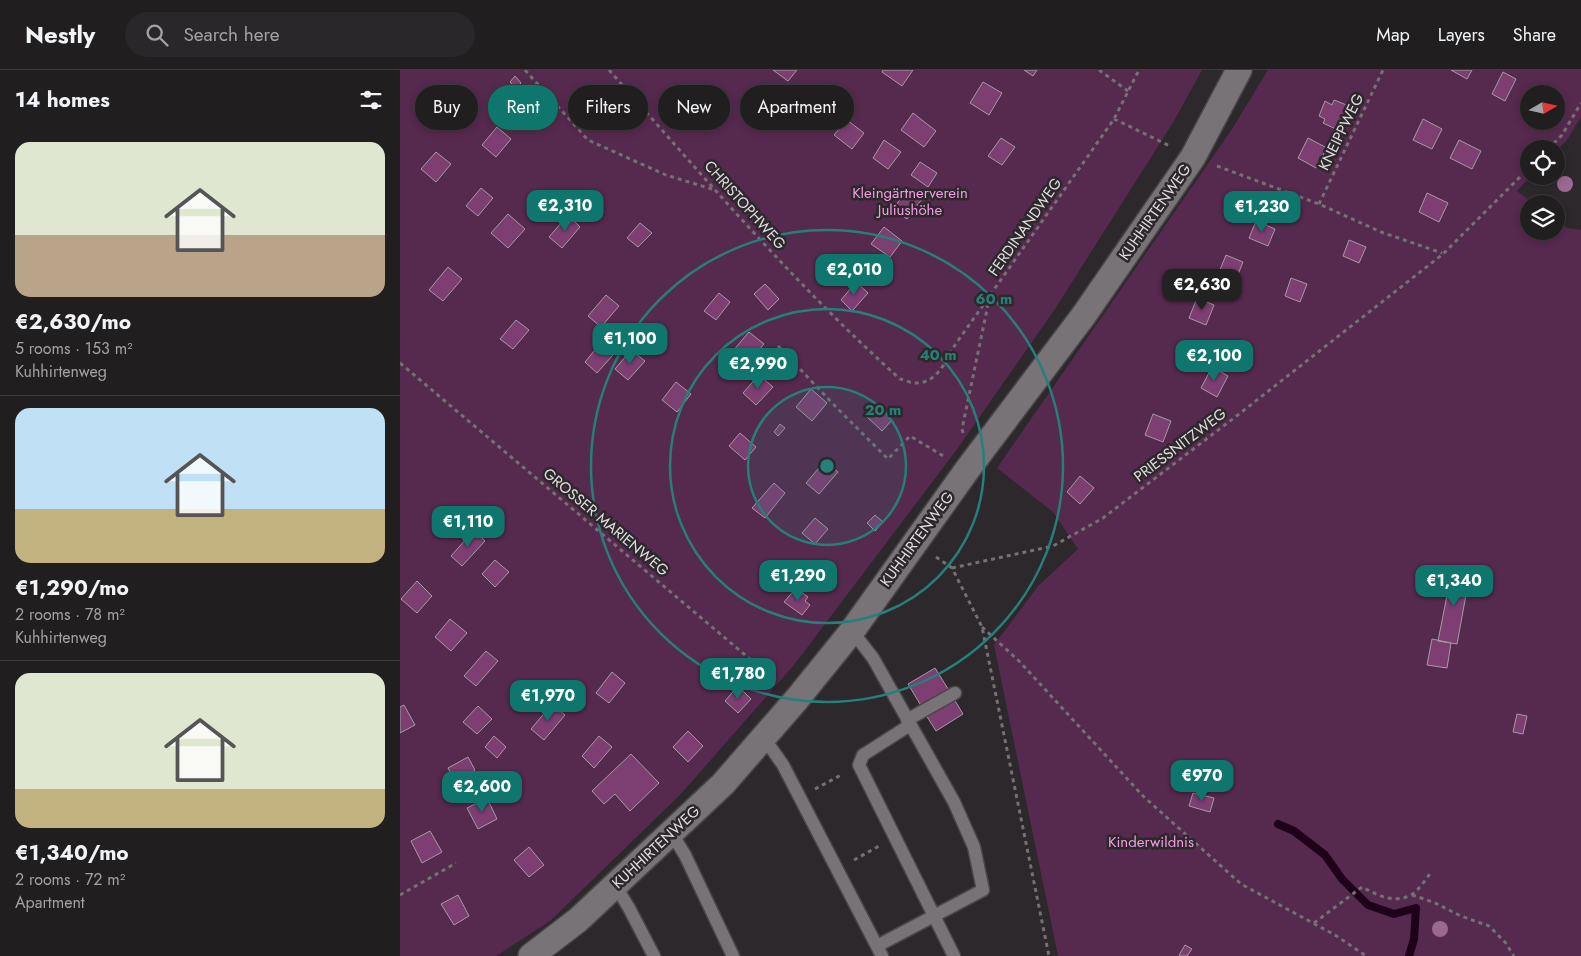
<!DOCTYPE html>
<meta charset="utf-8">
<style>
:root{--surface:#211e20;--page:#292729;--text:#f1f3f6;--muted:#a2a2a5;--line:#3e3c3e;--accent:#0f766e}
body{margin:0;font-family:Jost,sans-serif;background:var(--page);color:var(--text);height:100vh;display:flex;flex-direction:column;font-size:19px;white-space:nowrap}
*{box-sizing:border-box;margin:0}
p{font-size:16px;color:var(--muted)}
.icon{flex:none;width:28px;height:28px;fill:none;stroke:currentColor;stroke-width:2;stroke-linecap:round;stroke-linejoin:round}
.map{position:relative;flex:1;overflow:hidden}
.drawer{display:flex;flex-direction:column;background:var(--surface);width:400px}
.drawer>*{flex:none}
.banner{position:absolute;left:15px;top:15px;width:475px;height:45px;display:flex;gap:10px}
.needle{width:32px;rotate:81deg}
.tools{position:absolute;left:1120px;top:15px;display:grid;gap:10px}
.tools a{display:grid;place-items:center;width:45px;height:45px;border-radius:50%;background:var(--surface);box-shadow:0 2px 8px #0003,0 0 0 1px var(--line);font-size:25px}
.price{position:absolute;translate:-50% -42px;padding:0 11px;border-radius:10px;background:var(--accent);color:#fff;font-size:16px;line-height:32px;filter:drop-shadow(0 1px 2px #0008)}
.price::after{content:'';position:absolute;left:50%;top:30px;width:15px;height:11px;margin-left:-8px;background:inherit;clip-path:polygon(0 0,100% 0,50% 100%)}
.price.active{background:#222;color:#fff}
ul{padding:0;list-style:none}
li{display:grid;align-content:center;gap:10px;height:265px;padding:0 15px}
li+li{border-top:1px solid var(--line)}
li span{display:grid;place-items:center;height:155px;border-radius:15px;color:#555}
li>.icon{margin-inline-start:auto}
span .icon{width:90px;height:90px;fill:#fffc;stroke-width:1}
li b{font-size:21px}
h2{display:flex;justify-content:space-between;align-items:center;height:60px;padding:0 15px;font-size:21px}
.tag{padding:0 18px;border-radius:22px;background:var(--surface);box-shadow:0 2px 8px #0003,0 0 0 1px var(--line);font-size:18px;line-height:45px}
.tag.active{background:var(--accent);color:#fff}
header{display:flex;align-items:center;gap:30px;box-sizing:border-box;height:70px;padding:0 25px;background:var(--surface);border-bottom:1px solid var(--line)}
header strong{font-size:24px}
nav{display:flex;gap:28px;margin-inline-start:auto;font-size:18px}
.search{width:350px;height:45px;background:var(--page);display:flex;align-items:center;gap:12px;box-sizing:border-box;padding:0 18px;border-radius:28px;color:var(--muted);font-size:19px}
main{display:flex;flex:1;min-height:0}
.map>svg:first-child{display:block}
.green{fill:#56294e;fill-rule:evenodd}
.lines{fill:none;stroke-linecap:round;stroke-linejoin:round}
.stream{stroke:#1d0219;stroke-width:8}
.building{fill:#7d3e72;stroke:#a29da1}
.lane-casing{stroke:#494649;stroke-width:15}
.street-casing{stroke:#494649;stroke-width:28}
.path{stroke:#747173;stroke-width:3;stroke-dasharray:4 4;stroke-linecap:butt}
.lane{stroke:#787377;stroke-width:12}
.street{stroke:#787377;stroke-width:25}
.tree{fill:#9b6891}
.ring{fill:none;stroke:#248079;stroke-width:2.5}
.labels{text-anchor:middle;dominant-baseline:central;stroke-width:5;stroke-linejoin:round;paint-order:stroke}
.street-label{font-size:15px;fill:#e0dddf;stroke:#2c282b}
.park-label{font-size:15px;fill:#f69ce5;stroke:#2c282b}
.centre{fill:#248079;stroke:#2c282b;stroke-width:2.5}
.ring-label{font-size:15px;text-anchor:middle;font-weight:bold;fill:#248079;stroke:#2c282b;stroke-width:5;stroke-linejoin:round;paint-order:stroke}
</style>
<header>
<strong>Nestly</strong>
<div class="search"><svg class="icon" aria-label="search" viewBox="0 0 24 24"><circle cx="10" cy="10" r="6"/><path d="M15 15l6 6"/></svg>Search here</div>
<nav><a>Map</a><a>Layers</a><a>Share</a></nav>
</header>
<main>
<section class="drawer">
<h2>14 homes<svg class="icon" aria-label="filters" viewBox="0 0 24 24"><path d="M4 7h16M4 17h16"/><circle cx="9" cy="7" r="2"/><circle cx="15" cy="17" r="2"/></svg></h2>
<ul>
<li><span style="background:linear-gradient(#dfe7d0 60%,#b9a48a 0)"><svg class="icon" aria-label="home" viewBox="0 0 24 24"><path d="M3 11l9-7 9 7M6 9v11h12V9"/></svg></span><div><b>€2,630/mo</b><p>5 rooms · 153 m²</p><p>Kuhhirtenweg</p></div></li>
<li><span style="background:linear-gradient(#bfe0f5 65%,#c2b280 0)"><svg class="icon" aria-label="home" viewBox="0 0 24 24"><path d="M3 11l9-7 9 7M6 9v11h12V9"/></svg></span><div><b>€1,290/mo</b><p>2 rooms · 78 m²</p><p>Kuhhirtenweg</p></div></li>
<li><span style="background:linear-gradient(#dfe7d0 75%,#c2b280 0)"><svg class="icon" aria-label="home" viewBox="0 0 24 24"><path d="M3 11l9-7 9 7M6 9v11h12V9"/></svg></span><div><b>€1,340/mo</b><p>2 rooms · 72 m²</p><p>Apartment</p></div></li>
</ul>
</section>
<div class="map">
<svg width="1181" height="886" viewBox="0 0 1181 886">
<rect width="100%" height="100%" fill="#2c282b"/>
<path class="green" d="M0 0H802L774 51 655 239 555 382 394 595 280 725 150 851 96 886H0Z
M868 0H1181V47L1167 70 1156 81V79H1129V106H1131L1117 121 1134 134H1129V161H1156V150L1167 158 1181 160V886H658L594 575 638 516 678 479 653 442 597 398 832 59ZM1129 24H1156V51H1129Z"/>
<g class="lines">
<path class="stream" d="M878 754 894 761 925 785 942 809 968 835 994 844 1016 838 1014 869 1009 886"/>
</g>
<path class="building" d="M373 0H397L388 11Z
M483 0H513L502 16 482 2Z
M624 0H637L633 6Z
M1051 0H1072L1067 9Z
M1103 2 1116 9 1105 31 1092 24Z
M115 6 121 13 116 18 110 12Z
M583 12 602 23 589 45 570 33Z
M404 21 426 36 416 51 394 36Z
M44 27 56 37 41 55 30 45Z
M934 30 949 36 938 60 923 53 925 49 919 46 925 31 932 35Z
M513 43 536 61 524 77 501 60Z
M1023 49 1042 59 1032 79 1013 70Z
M447 50 464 63 452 79 434 65Z
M97 57 111 69 96 87 82 75Z
M601 68 615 77 602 95 588 86Z
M908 68 927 78 916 98 898 88Z
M484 70 501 82 488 99 473 88Z
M1059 70 1081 81 1072 99 1050 88Z
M36 82 51 94 36 112 21 99Z
M520 92 537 103 528 117 511 105Z
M81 118 93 128 78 146 66 136Z
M508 119 522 129 507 149 493 139Z
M1027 123 1048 133 1039 152 1019 142Z
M108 144 125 159 108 178 91 163Z
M168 145 180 157 162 178 149 167Z
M856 151 875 159 868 176 849 168Z
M240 153 252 163 238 177 227 168Z
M484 157 502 171 490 187 471 174Z
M949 170 966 177 959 193 943 186Z
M826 185 843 192 834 214 817 207Z
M48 197 62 209 43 231 29 220Z
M891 208 907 214 900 232 885 226Z
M456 212 468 223 452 241 441 230Z
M365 214 379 229 368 240 354 224Z
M319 223 330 232 316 250 304 241Z
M206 225 219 236 201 257 188 246Z
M797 228 814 235 806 255 789 248Z
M116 250 129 260 113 279 100 269Z
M349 262 364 274 346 295 332 282Z
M200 274 213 285 197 303 185 292Z
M231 280 245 291 228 310 215 299Z
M812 297 828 306 817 327 801 318Z
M359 305 373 317 356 335 343 323Z
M276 312 291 324 277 342 262 330Z
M411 319 427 333 412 351 396 337Z
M476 334 492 350 482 361 465 345Z
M753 344 771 351 763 372 745 365Z
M380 354 385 358 378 366 374 362Z
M340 363 356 377 345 390 329 376Z
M425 391 438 402 419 424 406 413Z
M680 406 694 418 680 434 667 422Z
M374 413 385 423 365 448 352 438Z
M475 445 483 452 475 461 467 453Z
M415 448 428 459 415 474 402 463Z
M74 460 85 471 62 496 51 486Z
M95 490 109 502 95 517 82 504Z
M1052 500 1070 503 1057 574 1038 571Z
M17 511 32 526 17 543 1 529Z
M396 518 408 527 405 531 410 535 402 545 384 532Z
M50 549 67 563 51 581 35 567Z
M1032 569 1051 573 1047 598 1027 595Z
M86 581 98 591 76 616 64 606Z
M535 598 550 622 523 639 508 614Z
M212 602 225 613 209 633 196 623Z
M338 616 351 629 338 643 325 631Z
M554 629 563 644 536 661 526 645Z
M152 634 165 645 144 670 131 659Z
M4 635 15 655 0 663V637Z
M78 636 92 649 77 664 63 652Z
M1117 644 1127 646 1123 664 1113 662Z
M288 661 303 676 288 692 273 677Z
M94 666 106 677 97 688 85 677Z
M199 666 212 677 194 698 182 686Z
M231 684 259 713 230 741 215 724 204 734 192 721Z
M68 687 75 700 56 712 48 698Z
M793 723 814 728 810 742 789 736Z
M87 728 97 749 78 759 67 738Z
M30 761 42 782 22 793 11 771Z
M129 777 144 795 129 807 114 790Z
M58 825 69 846 54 855 41 834Z
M785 875 792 879 787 886H781L779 885Z"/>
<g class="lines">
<defs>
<path id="lane" d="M452 561 473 588 554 732 574 777 583 820 477 876
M507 650 555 623
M510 655 463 685 459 695 554 886
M364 668 383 695 482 886
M272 764 285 785 333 886
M215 815 229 838 254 886"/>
<path id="street" d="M131 886 178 850 323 714 397 629 452 561 567 400 684 245 793 87 839 0"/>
</defs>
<use href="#lane" class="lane-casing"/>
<use href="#street" class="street-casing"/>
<path class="path" d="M125 0 188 70 266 105 315 120
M209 0C303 106 395 215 500 309 505 310 512 314 516 313 538 313 546 290 555 275L714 49 739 0
M699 0 728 21
M714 49 770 76
M1148 79 1162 65 1181 33
M817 96 919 134 981 162 1042 183
M919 134 983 0
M378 276 437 338 488 389 510 366 545 387
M0 293 377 612
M563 363 562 359 589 230
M536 487 552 498 582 557 649 886
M552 498 653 476 703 448 834 348 1043 184 1129 98
M582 557 619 591 743 726 841 814 935 865 966 886
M415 719 443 704
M454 790 479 776
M0 825 56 793
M1012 825 1033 832 1061 846 1089 856 1105 872 1114 886
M914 853 962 817C977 825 994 834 1011 825 1018 821 1025 810 1030 804"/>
<use href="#lane" class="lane"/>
<use href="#street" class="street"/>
</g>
<g class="tree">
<circle cx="1165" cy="114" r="8"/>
<circle cx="1040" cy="859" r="8"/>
</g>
<circle cx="427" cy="396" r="79" fill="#248079" fill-opacity=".12"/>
<g class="ring">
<circle cx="427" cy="396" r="79"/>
<circle cx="427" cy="396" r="157"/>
<circle cx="427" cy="396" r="236"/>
</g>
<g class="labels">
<g class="street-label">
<text transform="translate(941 62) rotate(-64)">KNEIPPWEG</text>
<text transform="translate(345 135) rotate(48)">CHRISTOPHWEG</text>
<text transform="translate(755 142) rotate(-55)">KUHHIRTENWEG</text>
<text transform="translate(625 157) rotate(-55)">FERDINANDWEG</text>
<text transform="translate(780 375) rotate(-37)">PRIESSNITZWEG</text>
<text transform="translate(206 452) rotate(40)">GROSSER MARIENWEG</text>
<text transform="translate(517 469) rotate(-54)">KUHHIRTENWEG</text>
<text transform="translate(256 777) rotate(-43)">KUHHIRTENWEG</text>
</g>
<g class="park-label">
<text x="510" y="123">Kleingärtnerverein<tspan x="510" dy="17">Juliushöhe</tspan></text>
<text x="751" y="772">Kinderwildnis</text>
</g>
</g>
<circle cx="427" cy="396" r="8" class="centre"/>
<g class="ring-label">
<text x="594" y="234">60 m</text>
<text x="538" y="290">40 m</text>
<text x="483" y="345">20 m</text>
</g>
</svg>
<div class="tools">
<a><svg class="needle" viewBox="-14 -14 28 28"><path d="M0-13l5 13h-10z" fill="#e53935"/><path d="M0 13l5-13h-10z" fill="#a2a2a5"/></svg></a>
<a><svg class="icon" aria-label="locate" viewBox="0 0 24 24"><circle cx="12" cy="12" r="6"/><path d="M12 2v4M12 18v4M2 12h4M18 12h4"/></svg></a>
<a><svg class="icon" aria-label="layers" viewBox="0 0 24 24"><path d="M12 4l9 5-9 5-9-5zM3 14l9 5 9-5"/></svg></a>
</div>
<b class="price" style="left:165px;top:162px">€2,310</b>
<b class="price" style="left:862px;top:163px">€1,230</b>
<b class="price" style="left:454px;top:226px">€2,010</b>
<b class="price active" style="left:802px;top:241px">€2,630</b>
<b class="price" style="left:230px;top:295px">€1,100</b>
<b class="price" style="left:814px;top:312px">€2,100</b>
<b class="price" style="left:358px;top:320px">€2,990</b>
<b class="price" style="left:68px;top:478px">€1,110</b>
<b class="price" style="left:398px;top:532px">€1,290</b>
<b class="price" style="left:1054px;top:537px">€1,340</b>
<b class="price" style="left:338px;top:630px">€1,780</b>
<b class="price" style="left:148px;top:652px">€1,970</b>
<b class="price" style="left:802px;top:732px">€970</b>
<b class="price" style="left:82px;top:743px">€2,600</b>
<div class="banner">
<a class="tag">Buy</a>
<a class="tag active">Rent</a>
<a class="tag">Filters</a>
<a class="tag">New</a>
<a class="tag">Apartment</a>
</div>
</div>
</main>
